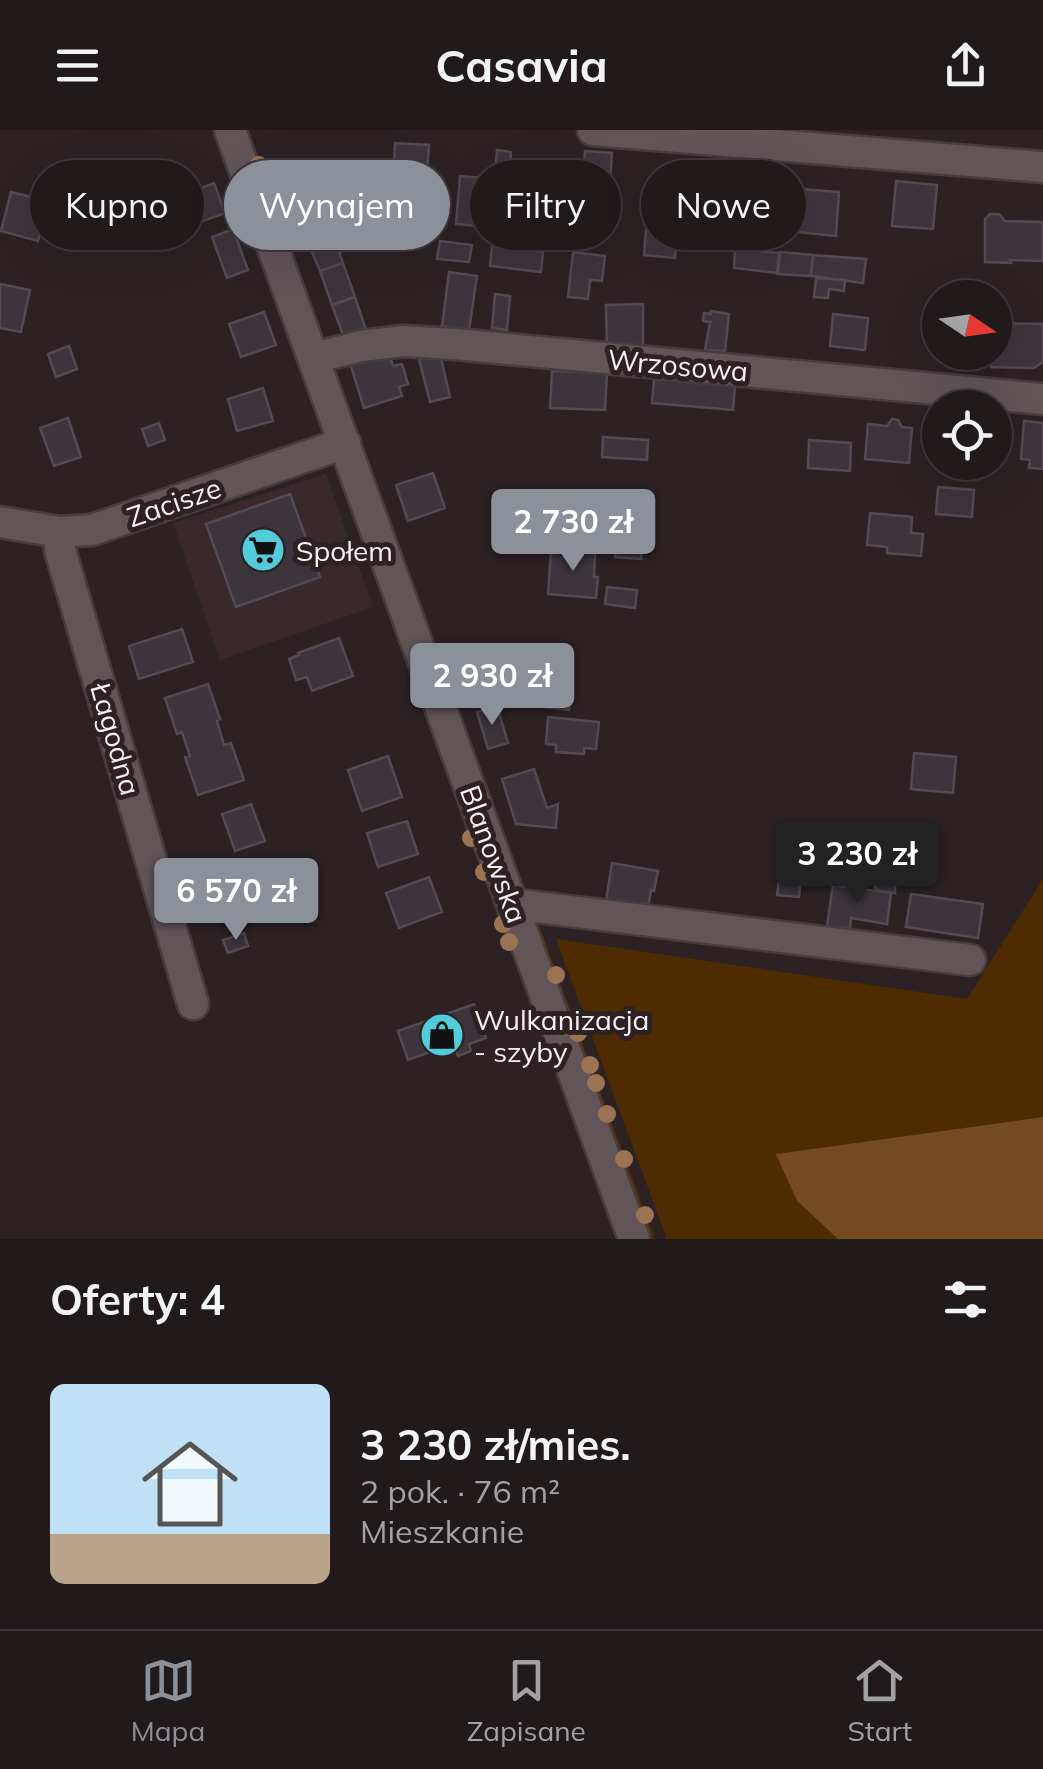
<!DOCTYPE html>
<html lang="pl">
<meta charset="utf-8">
<style>
:root{--surface:#211a1b;--page:#2d2728;--text:#f1f3f6;--muted:#a2a1a3;--line:#3e383a;--accent:#8c9099}
body{margin:0;font-family:Mulish,sans-serif;background:var(--page);color:var(--text);height:100vh;display:flex;flex-direction:column;font-size:38px;white-space:nowrap}
*{box-sizing:border-box;margin:0}
p{font-size:32px;color:var(--muted)}
.icon{flex:none;width:55px;height:55px;fill:none;stroke:currentColor;stroke-width:2;stroke-linecap:round;stroke-linejoin:round}
.map{position:relative;height:1109px;overflow:hidden}
.details{display:flex;flex-direction:column;background:var(--surface);flex:1}
.details>*{flex:none}
.banner{position:absolute;left:30px;top:30px;width:985px;height:90px;display:flex;gap:20px}
.needle{width:65px;rotate:103deg}
.fabs{position:absolute;left:922px;top:150px;display:grid;gap:20px}
.fabs a{display:grid;place-items:center;width:90px;height:90px;border-radius:50%;background:var(--surface);box-shadow:0 10px 40px #0002,0 0 0 2px var(--line);font-size:50px}
.price{position:absolute;translate:-50% -85px;padding:0 22px;border-radius:10px;background:var(--accent);color:#fff;font-size:32px;line-height:65px;filter:drop-shadow(0 2px 5px #0008)}
.price::after{content:'';position:absolute;left:50%;top:60px;width:30px;height:22px;margin-left:-15px;background:inherit;clip-path:polygon(0 0,100% 0,50% 100%)}
.price.active{background:#222;color:#fff}
ul{padding:0;list-style:none}
li{display:flex;align-items:center;gap:30px;height:250px;padding:0 50px}
li span{display:grid;place-items:center;flex:none;width:280px;height:200px;border-radius:15px;color:#555}
li>.icon{margin-inline-start:auto}
span .icon{width:120px;height:120px;fill:#fffc;stroke-width:1}
li b{font-size:42px}
h2{display:flex;justify-content:space-between;align-items:center;height:120px;padding:0 50px;font-size:42px}
.chip{padding:0 35px;border-radius:45px;background:var(--surface);box-shadow:0 10px 40px #0002,0 0 0 2px var(--line);font-size:35px;line-height:90px}
.chip.active{background:var(--accent);color:#fff}
header{display:flex;justify-content:space-between;align-items:center;height:130px;padding:0 50px;background:var(--surface);font-size:45px;font-weight:700}
.dock{display:flex;justify-content:space-around;align-items:center;height:140px;border-top:2px solid var(--line);background:var(--surface);font-size:28px;color:var(--muted)}
.dock a{display:grid;justify-items:center;gap:5px}
.dock .active{color:var(--accent)}
.map>svg:first-child{display:block}
.built{fill:#39292d}
.green{fill:#4f2b01}
.forest{fill:#744a21}
.building{fill:#3d353c;stroke:#534b52;stroke-width:2.5}
.lines{fill:none;stroke-linecap:round;stroke-linejoin:round}
.minor-casing{stroke:#463d3f;stroke-width:35}
.minor{stroke:#615558;stroke-width:30}
.tree{fill:#9c7352}
.labels{text-anchor:middle;dominant-baseline:central;stroke-width:10;stroke-linejoin:round;paint-order:stroke}
.street-label{font-size:28px;fill:#f8f0f2;stroke:#2c2224}
.poi-label{font-size:28px;fill:#f8f0f2;stroke:#2c2224;text-anchor:start}
</style>
<header><svg class="icon" aria-label="menu" viewBox="0 0 24 24"><path d="M4 6h16M4 12h16M4 18h16"/></svg>Casavia<svg class="icon" aria-label="share" viewBox="0 0 24 24"><path d="M12 15V3M7 8l5-5 5 5M5 13v7h14v-7"/></svg></header>
<div class="map">
<svg width="1043" height="1109" viewBox="0 0 1043 1109">
<rect width="100%" height="100%" fill="#2c2224"/>
<path class="built" d="M326 344 373 477 220 530 173 393Z"/>
<path class="green" d="M1043 749V987L777 1024 797 1071 838 1109H667L556 809 967 869Z
M539 795 655 1109H651L538 804Z"/>
<path class="forest" d="M1043 987V1109H838L797 1071 776 1024Z"/>
<path class="building" d="M395 13 429 15 425 72 392 70Z
M497 20 511 22 508 57 494 56Z
M585 21 612 23 609 64 586 62 589 32H584Z
M327 32 328 66 294 67 292 34Z
M460 46 493 49 489 97 456 94Z
M896 51 937 55 933 99 892 96Z
M214 53 225 83 198 93 190 74 205 69 201 58Z
M689 56 723 58 719 97 685 93 687 83 679 82 681 71 688 72Z
M723 58 755 61 751 101 719 97Z
M801 59 839 62 836 106 797 102Z
M11 62 48 71 38 111 1 101Z
M532 67 554 70 549 119 526 117Z
M990 84H999L1005 91 1043 92V131L1010 130 1011 133 985 132V89Z
M343 94 353 116 339 122 343 133 320 141 307 110Z
M233 99 248 140 227 148 212 107Z
M646 99 677 101 675 128 644 125Z
M440 111 472 115 469 132 437 129Z
M740 115 748 116V120L779 123 777 143 734 138 735 119H739Z
M492 116 543 122 541 142 490 136Z
M573 122 605 126 602 151 590 150 588 169 568 167Z
M780 122 813 125 811 146 778 144Z
M813 125 866 129 863 153 811 146Z
M343 133 355 167 332 175 320 141Z
M449 142 477 146 469 200 442 196Z
M816 148 845 150 844 161 829 159 828 168 814 167Z
M0 154 30 160 21 202 0 198Z
M495 164 510 166 507 200 492 198Z
M355 167 366 200 344 208 332 175Z
M643 174V216L607 217 606 175Z
M711 181 729 184 725 221 705 220 710 192 703 191 704 183 711 184Z
M264 182 276 215 241 227 229 194Z
M833 184 868 188 865 220 830 216Z
M995 193 1043 194V232L1034 238 991 237V222H995Z
M69 216 77 239 56 247 48 224Z
M388 221 393 236 402 234 408 254 399 257 402 266 364 278 350 233Z
M440 224 450 267 430 272 419 229Z
M552 241 607 243 605 280 550 278Z
M654 249 735 256 733 280 652 273Z
M263 258 273 291 237 301 228 269Z
M68 288 81 327 54 336 40 298Z
M892 289 898 290 902 297 912 298 909 333 865 329 868 294 887 296Z
M1024 291 1043 293V339L1029 338 1030 330 1021 329Z
M159 293 165 310 148 316 142 299Z
M603 307 648 310 647 330 602 327Z
M809 310 851 313 850 341 808 338Z
M433 343 445 378 408 391 396 355Z
M938 357 974 360 972 387 936 384Z
M290 364 320 447 236 477 206 394Z
M870 383 912 387 911 403 923 404 921 426 887 423V417L867 415Z
M616 410 643 412 641 429 615 427Z
M551 420 595 423 594 447H598L596 468 548 464Z
M607 457 637 460 635 478 605 474Z
M182 499 193 532 139 549 129 516Z
M339 508 353 546 312 561 307 547 296 550 289 529 299 525 298 523Z
M492 520 505 555 473 566 461 531Z
M208 554 220 589 217 591 224 615 231 613 244 650 198 665 185 627 190 626 182 602 177 604 165 568Z
M543 557 572 561 569 580 542 577Z
M497 576 508 613 488 619 477 582Z
M548 587 599 592 596 619 584 618V624L556 622V615L546 614Z
M914 623 956 627 953 663 911 659Z
M388 626 402 667 362 681 348 640Z
M534 639 547 678 558 674 556 698 516 694 502 649Z
M251 674 265 711 235 721 222 684Z
M407 691 418 724 378 737 367 703Z
M782 723 814 726 811 747 801 746 799 767 777 765Z
M877 729 896 731 895 763 877 760 873 754Z
M612 733 658 741 654 761 651 760 648 778 606 771Z
M269 735 282 772 226 791 214 754Z
M429 747 442 782 399 798 386 763Z
M833 755 891 763 887 794 851 788 850 799 827 796Z
M911 764 983 774 978 808 906 797Z
M244 803 248 816 228 823 223 810Z
M474 874 486 908 469 914 471 921 458 926 453 914 408 930 398 901Z"/>
<g class="lines">
<defs>
<path id="minor" d="M230 0 634 1109
M593 0 1043 37
M314 228 361 216 403 211 455 214 1043 269
M0 392 59 402 92 400 345 313
M59 402 60 420 193 874
M512 774 970 830"/>
</defs>
<use href="#minor" class="minor-casing"/>
<use href="#minor" class="minor"/>
</g>
<g class="tree">
<circle cx="259" cy="35" r="9"/>
<circle cx="269" cy="60" r="9"/>
<circle cx="471" cy="708" r="9"/>
<circle cx="484" cy="742" r="9"/>
<circle cx="503" cy="794" r="9"/>
<circle cx="509" cy="812" r="9"/>
<circle cx="556" cy="845" r="9"/>
<circle cx="578" cy="903" r="9"/>
<circle cx="590" cy="935" r="9"/>
<circle cx="596" cy="953" r="9"/>
<circle cx="607" cy="984" r="9"/>
<circle cx="624" cy="1029" r="9"/>
<circle cx="645" cy="1085" r="9"/>
</g>
<defs>
<symbol id="supermarket-disc" viewBox="-11 -11 22 22"><circle r="9.5" fill="#52cbda" stroke="#2c2224"/><path d="M-6-5.5h2.5l.6 2H6L4.5 2H-2.5L-4.4-4H-6ZM-1.5 3.2a1.3 1.3 0 1 0 .1 0ZM3 3.2a1.3 1.3 0 1 0 .1 0Z" fill="#111"/></symbol>
<symbol id="shop-disc" viewBox="-11 -11 22 22"><circle r="9.5" fill="#52cbda" stroke="#2c2224"/><path d="M-5-2.5h2.3a2.7 3.5 0 0 1 5.4 0H5L5.5 6h-11ZM-1.5-2.5h3a1.5 2.3 0 0 0-3 0Z" fill="#111"/></symbol>
</defs>
<g fill-rule="evenodd">
<use href="#supermarket-disc" x="238" y="395" width="50" height="50"/>
<use href="#shop-disc" x="417" y="880" width="50" height="50"/>
</g>
<g class="labels">
<g class="street-label">
<text transform="translate(678 235) rotate(5)">Wrzosowa</text>
<text transform="translate(174 372) rotate(-19)">Zacisze</text>
<text transform="translate(116 609) rotate(74)">Łagodna</text>
<text transform="translate(494 724) rotate(70)">Blanowska</text>
</g>
<g class="poi-label">
<text x="296" y="420">Społem</text>
<text x="474" y="889">Wulkanizacja<tspan x="474" dy="32">- szyby</tspan></text>
</g>
</g>
</svg>
<div class="fabs">
<a><svg class="needle" viewBox="-14 -14 28 28"><path d="M0-13l5 13h-10z" fill="#e53935"/><path d="M0 13l5-13h-10z" fill="#a2a1a3"/></svg></a>
<a><svg class="icon" aria-label="locate" viewBox="0 0 24 24"><circle cx="12" cy="12" r="6"/><path d="M12 2v4M12 18v4M2 12h4M18 12h4"/></svg></a>
</div>
<b class="price" style="left:573px;top:444px">2 730 zł</b>
<b class="price" style="left:492px;top:598px">2 930 zł</b>
<b class="price active" style="left:857px;top:776px">3 230 zł</b>
<b class="price" style="left:236px;top:813px">6 570 zł</b>
<div class="banner">
<a class="chip">Kupno</a>
<a class="chip active">Wynajem</a>
<a class="chip">Filtry</a>
<a class="chip">Nowe</a>
</div>
</div>
<section class="details">
<h2>Oferty: 4<svg class="icon" aria-label="filters" viewBox="0 0 24 24"><path d="M4 7h16M4 17h16"/><circle cx="9" cy="7" r="2"/><circle cx="15" cy="17" r="2"/></svg></h2>
<ul>
<li><span style="background:linear-gradient(#bfe0f5 75%,#b9a48a 0)"><svg class="icon" aria-label="home" viewBox="0 0 24 24"><path d="M3 11l9-7 9 7M6 9v11h12V9"/></svg></span><div><b>3 230 zł/mies.</b><p>2 pok. · 76 m²</p><p>Mieszkanie</p></div></li>
</ul>
</section>
<nav class="dock">
<a class="active"><svg class="icon" aria-label="map" viewBox="0 0 24 24"><path d="M3 6l6-2 6 2 6-2v14l-6 2-6-2-6 2zM9 4v14M15 6v14"/></svg>Mapa</a>
<a><svg class="icon" aria-label="saved" viewBox="0 0 24 24"><path d="M7 4h10v16l-5-4-5 4z"/></svg>Zapisane</a>
<a><svg class="icon" aria-label="home" viewBox="0 0 24 24"><path d="M3 11l9-7 9 7M6 9v11h12V9"/></svg>Start</a>
</nav>
